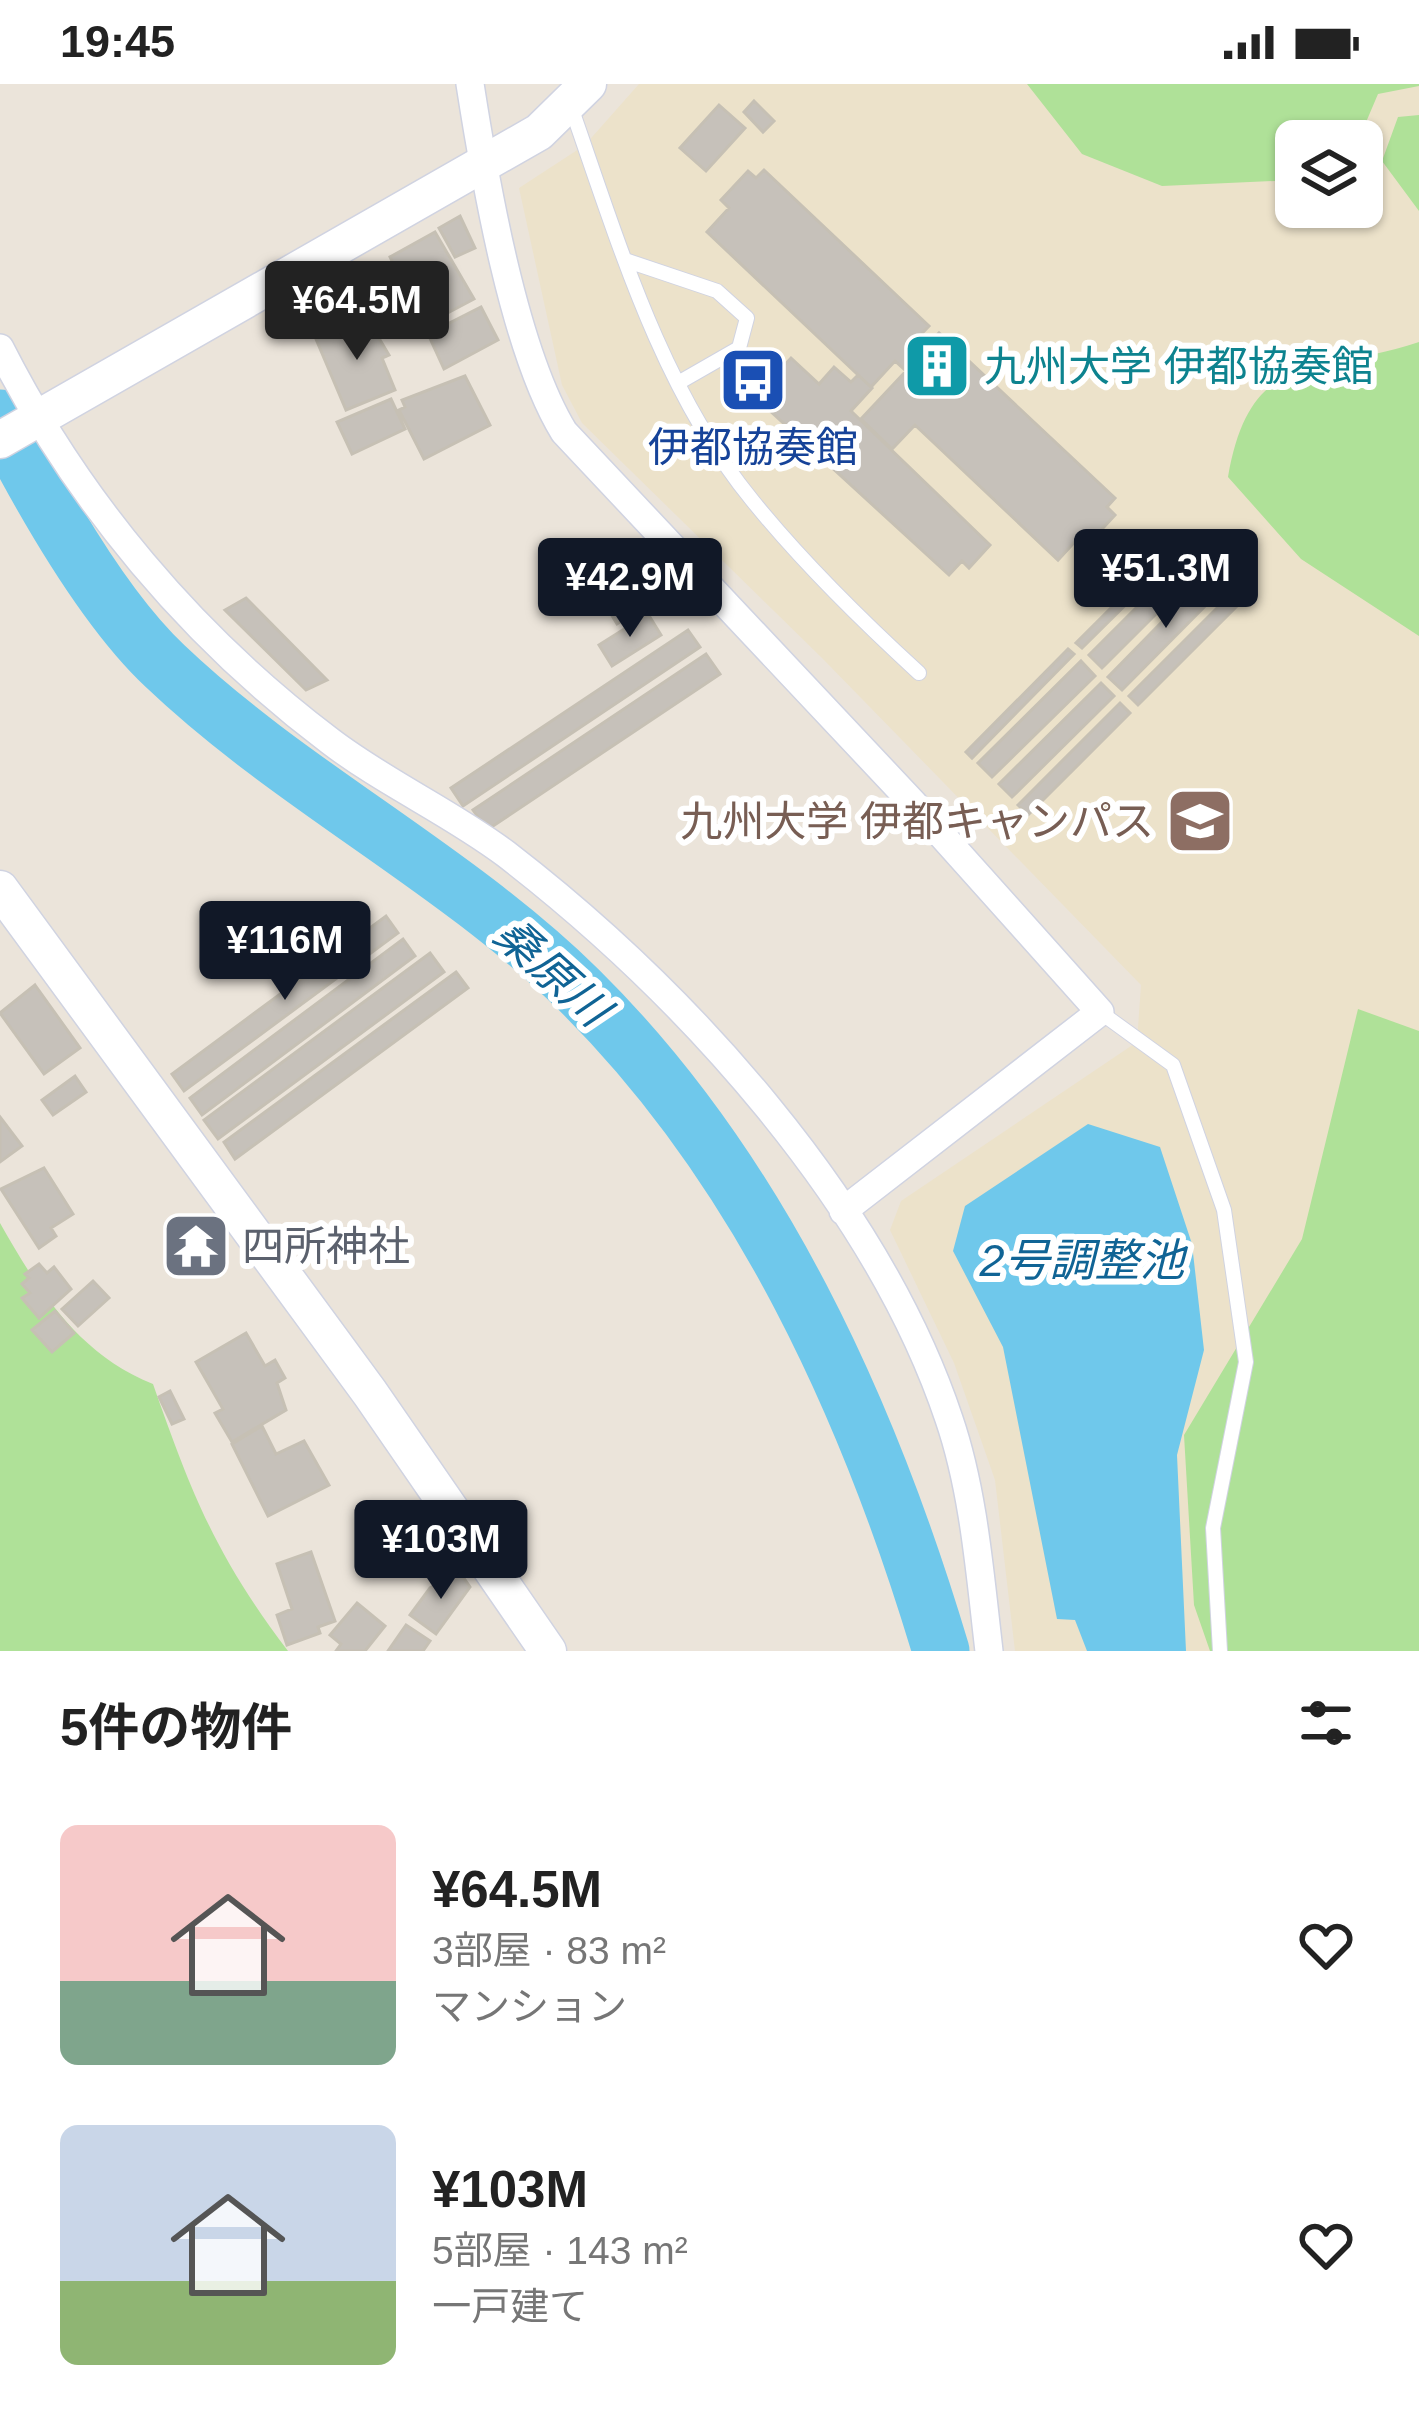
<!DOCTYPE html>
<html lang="ja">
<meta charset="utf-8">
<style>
:root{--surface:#fff;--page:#f6f6f6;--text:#222;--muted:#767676;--accent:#111827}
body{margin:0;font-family:Arial,"Noto Sans JP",sans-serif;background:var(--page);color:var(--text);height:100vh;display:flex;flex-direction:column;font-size:45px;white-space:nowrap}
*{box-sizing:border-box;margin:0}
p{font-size:39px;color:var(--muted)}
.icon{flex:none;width:66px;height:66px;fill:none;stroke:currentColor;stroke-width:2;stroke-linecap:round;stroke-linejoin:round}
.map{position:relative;height:1567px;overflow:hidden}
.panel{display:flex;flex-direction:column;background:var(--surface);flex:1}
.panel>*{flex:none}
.fabs{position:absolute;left:1275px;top:36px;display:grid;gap:24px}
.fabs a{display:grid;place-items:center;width:108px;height:108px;border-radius:18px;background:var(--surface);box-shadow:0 3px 9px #0004;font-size:60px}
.price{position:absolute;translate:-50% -102px;padding:0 27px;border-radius:12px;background:var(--accent);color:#fff;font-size:39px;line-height:78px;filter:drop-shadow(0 3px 6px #0008)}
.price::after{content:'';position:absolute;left:50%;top:72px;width:36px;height:27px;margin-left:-18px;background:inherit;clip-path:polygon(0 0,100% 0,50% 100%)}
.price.active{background:#222;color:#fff}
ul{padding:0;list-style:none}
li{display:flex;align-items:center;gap:36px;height:300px;padding:0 60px}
li span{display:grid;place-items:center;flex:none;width:336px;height:240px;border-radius:18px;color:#555}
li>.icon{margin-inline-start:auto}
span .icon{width:144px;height:144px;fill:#fffc;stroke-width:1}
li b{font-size:51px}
h2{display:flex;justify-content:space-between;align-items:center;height:144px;padding:0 60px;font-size:51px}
.status{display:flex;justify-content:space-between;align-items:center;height:84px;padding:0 60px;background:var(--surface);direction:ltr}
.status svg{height:33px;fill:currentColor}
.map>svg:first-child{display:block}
.education{fill:#ece2ca;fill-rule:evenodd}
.green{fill:#afe198}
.water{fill:#6fc8eb}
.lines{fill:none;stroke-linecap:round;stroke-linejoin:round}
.river{stroke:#6fc8eb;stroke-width:57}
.building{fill:#c6c1ba;stroke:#c6c0b4;stroke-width:3}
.service-casing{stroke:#d0d3e1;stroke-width:16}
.minor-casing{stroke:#d0d3e1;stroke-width:30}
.tertiary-casing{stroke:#d0d3e1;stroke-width:39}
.service{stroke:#fff;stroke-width:14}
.minor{stroke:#fff;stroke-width:27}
.tertiary{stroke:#fff;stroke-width:36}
.labels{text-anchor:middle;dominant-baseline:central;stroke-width:12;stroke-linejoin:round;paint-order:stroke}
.culture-label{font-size:42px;fill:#0d838f;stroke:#fff;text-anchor:start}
.transit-label{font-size:42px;fill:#164399;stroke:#fff}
.education-label{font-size:42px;fill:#785e54;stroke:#fff;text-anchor:end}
.worship-label{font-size:42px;fill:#5b616d;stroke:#fff;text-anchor:start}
.water-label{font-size:45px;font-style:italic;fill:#106495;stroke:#fff}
</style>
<div class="status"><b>19:45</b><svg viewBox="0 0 49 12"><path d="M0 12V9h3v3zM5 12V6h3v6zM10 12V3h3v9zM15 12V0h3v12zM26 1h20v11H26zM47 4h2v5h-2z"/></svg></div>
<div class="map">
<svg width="1419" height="1567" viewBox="0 0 1419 1567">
<rect width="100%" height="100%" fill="#ebe4da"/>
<path class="education" d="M639 0H1419V1567H1015L995 1396 954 1279 890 1146 901 1117 1137 958 1141 901 822 574 582 339 562 301 519 104 585 61ZM1296 57H1362V123H1296Z"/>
<path class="green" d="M1027 0H1419V2L1378 10 1358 57H1296V96L1162 102 1082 70Z
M1419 31V127L1382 77 1398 33Z
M1419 258V552L1301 475 1228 393C1251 260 1319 292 1419 258Z
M1358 925 1419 947V1567H1210L1194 1521 1184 1351 1302 1155Z
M0 1139C38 1206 78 1270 153 1300 192 1411 216 1472 288 1567H0Z"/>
<path class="water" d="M1088 1040 1160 1063 1192 1160 1204 1266 1177 1371 1186 1567H1087L1075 1536 1057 1535 1003 1263 953 1167 965 1122Z"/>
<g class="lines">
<path class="river" d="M0 334C40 412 101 522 165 582 292 703 454 783 579 906 760 1085 869 1326 941 1567"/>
</g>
<path class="building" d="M754 17 774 37 763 48 744 28Z
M719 21 745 44 706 87 680 64Z
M764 86 929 242 907 265 916 274 939 249 1115 414 1107 423 1115 431 1089 459 1081 451 1058 476 915 341 892 365 861 335 906 287 895 277 871 303 707 148 729 124 721 116 748 87 756 94Z
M460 132 475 164 455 173 439 144Z
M435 148 474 215 423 242 390 173Z
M352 195 366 224 311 253 296 225Z
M481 223 498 256 444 285 428 250Z
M367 234 389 271 382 274 395 306 346 326 316 255Z
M791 274 819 300 834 283 851 298 858 291 872 304 851 327 990 461 969 484 962 477 949 491 755 313Z
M465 292 490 341 424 375 399 326 405 323 402 316Z
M391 315 405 345 352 370 337 338Z
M1178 457 1184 463 1082 564 1076 559Z
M1191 469 1204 482 1102 584 1089 571Z
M1210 489 1224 503 1122 606 1108 593Z
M634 502 648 520 617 540 603 517Z
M1231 510 1240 519 1138 621 1129 612Z
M246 514 327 596 306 606 225 526Z
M648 530 661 551 612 582 599 561Z
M688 546 700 563 463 722 451 704Z
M1068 565 1074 570 972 674 966 668Z
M706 570 720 590 487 746 473 726Z
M1081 577 1095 592 992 693 978 679Z
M1101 599 1114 612 1012 713 999 700Z
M1120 619 1130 629 1028 731 1018 721Z
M386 832 398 849 184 1007 172 990Z
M403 855 415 872 202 1031 190 1014Z
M430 869 444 888 218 1055 204 1036Z
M456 888 468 904 235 1075 224 1058Z
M35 901 80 964 44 990 0 929Z
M75 992 86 1008 53 1031 42 1016Z
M0 1033 22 1062 0 1078Z
M44 1084 73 1130 51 1144 56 1152 39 1164 1 1105Z
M39 1180 47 1189 54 1183 71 1205 39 1234 22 1214 30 1209 22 1200 29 1194 25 1190Z
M93 1197 109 1214 78 1242 62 1225Z
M55 1227 74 1249 52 1268 32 1246Z
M246 1249 265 1282 275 1276 285 1294 277 1299 286 1326 232 1358 215 1329 223 1325 196 1278Z
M170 1307 184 1335 172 1340 159 1313Z
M262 1342 276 1370 304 1357 329 1401 268 1432 232 1360Z
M311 1468 335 1537 318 1543 320 1549 287 1561 277 1531 292 1525 277 1480Z
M459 1487 470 1503 436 1550 410 1531 430 1504Z
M357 1519 385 1542 365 1567H336L341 1560 330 1551Z
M406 1541 430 1557 423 1567H388Z"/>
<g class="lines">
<defs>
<path id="service" d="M571 23C618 157 661 305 752 416 802 478 860 535 919 589
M625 176 717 207 747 234 739 264 678 299
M1100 928 1173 981 1224 1126 1246 1278 1213 1444 1220 1567"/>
<path id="minor" d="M470 0C485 96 514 267 564 348L913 719 1100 928 843 1127
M0 264C78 418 192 553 330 657 385 699 450 728 506 770 685 908 876 1117 949 1335 974 1408 980 1491 989 1567"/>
<path id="tertiary" d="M0 356 539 48 588 0
M0 805 370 1309 548 1567"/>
</defs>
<use href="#service" class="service-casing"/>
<use href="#minor" class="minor-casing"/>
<use href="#tertiary" class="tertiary-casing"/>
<use href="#service" class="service"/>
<use href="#minor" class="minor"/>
<use href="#tertiary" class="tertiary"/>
</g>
<defs>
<symbol id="building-square" viewBox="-11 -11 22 22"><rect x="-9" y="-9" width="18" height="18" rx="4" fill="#0f9aa8" stroke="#fff"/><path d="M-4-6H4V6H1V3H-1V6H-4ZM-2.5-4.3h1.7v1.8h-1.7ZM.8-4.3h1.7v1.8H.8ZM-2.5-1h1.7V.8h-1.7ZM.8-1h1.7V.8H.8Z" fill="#fff"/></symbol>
<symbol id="bus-square" viewBox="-11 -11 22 22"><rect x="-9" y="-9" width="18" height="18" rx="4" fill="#1a4fb4" stroke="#fff"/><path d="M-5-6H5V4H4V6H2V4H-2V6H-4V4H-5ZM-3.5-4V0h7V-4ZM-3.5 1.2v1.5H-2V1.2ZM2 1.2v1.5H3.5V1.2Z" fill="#fff"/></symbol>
<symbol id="university-square" viewBox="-11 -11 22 22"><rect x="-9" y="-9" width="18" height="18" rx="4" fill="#8d6e63" stroke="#fff"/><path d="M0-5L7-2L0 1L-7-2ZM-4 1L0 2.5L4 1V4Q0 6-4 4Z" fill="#fff"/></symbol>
<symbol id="temple-square" viewBox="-11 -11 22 22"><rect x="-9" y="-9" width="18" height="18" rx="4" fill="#6b7280" stroke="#fff"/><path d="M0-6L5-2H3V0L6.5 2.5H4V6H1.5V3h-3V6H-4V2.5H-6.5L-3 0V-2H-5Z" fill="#fff"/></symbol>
</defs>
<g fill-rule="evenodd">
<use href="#building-square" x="899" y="244" width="76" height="76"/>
<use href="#bus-square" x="715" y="258" width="76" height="76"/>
<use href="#university-square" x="1162" y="699" width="76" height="76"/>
<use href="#temple-square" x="158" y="1124" width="76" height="76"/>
</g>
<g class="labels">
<g class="culture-label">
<text x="984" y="282">九州大学 伊都協奏館</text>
</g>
<g class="transit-label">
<text x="753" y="363">伊都協奏館</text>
</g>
<g class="education-label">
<text x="1154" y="737">九州大学 伊都キャンパス</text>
</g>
<g class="worship-label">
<text x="242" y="1162">四所神社</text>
</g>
<g class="water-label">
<text transform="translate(552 888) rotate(42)">桑原川</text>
<text x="1082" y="1176">2号調整池</text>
</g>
</g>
</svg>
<div class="fabs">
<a><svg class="icon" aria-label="layers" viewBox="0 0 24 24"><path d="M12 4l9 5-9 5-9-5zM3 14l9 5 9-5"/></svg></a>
</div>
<b class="price active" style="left:357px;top:279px">¥64.5M</b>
<b class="price" style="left:1166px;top:547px">¥51.3M</b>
<b class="price" style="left:630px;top:556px">¥42.9M</b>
<b class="price" style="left:285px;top:919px">¥116M</b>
<b class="price" style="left:441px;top:1518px">¥103M</b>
</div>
<section class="panel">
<h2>5件の物件<svg class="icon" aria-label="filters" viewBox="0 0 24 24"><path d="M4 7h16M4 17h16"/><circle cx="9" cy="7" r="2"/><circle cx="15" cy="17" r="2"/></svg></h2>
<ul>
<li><span style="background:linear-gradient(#f6c9c9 65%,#7fa58c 0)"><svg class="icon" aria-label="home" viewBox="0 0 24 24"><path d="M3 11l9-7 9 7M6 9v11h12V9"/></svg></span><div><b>¥64.5M</b><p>3部屋 · 83 m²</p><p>マンション</p></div><svg class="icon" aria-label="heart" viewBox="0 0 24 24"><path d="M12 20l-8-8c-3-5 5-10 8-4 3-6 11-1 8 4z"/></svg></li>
<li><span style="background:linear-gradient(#c9d6e8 65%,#8fb573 0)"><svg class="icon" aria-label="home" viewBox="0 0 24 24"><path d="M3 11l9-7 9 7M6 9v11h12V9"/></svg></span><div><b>¥103M</b><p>5部屋 · 143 m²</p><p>一戸建て</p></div><svg class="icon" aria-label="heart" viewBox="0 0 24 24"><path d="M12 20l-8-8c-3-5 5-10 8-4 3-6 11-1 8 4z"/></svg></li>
</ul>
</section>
